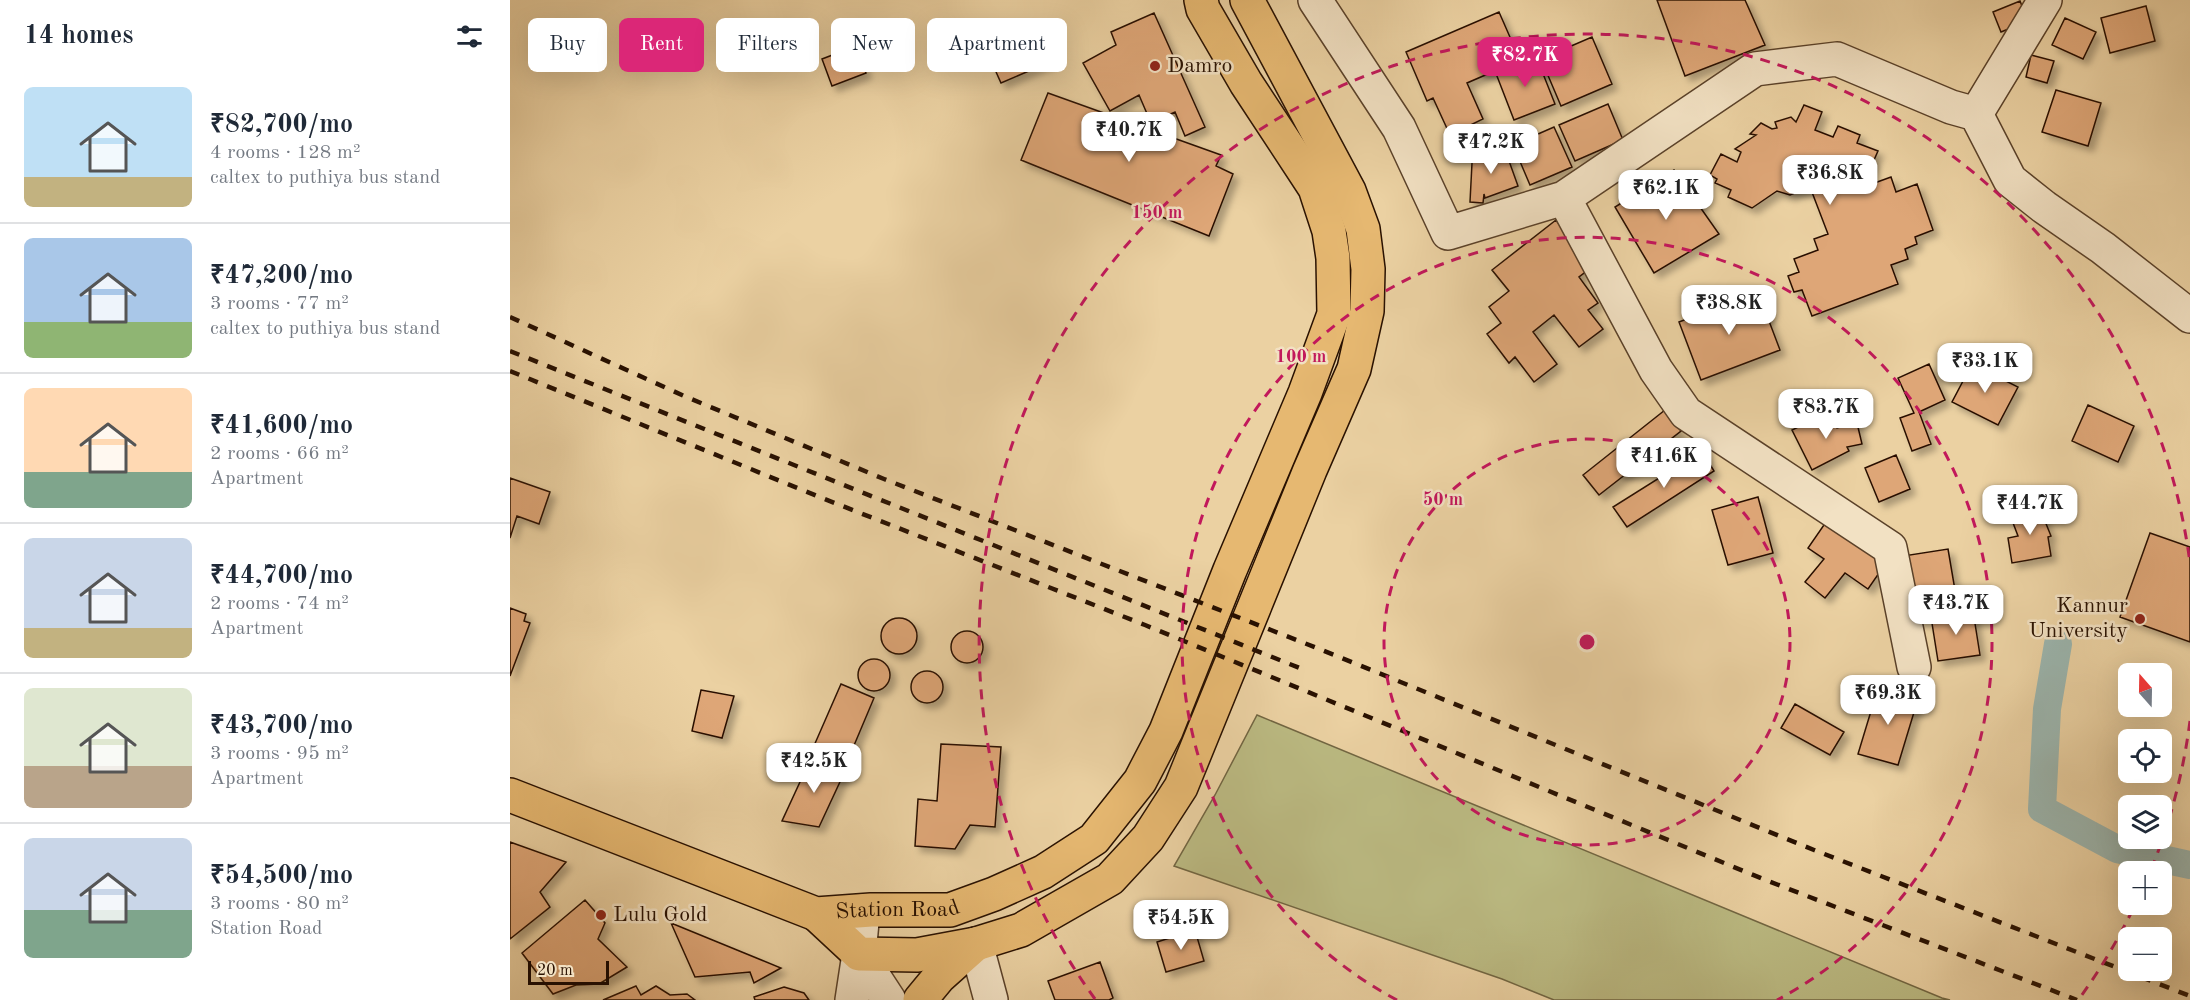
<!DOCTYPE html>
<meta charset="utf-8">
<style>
:root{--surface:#fff;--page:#f6f6f7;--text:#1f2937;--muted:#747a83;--line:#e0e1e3;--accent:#db2777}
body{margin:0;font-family:"Old Standard TT",serif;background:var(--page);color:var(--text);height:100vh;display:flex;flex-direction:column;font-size:22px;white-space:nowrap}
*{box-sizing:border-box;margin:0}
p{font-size:20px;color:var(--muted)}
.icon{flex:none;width:33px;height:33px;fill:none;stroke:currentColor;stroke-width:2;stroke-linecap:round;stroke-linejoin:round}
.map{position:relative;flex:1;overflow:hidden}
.drawer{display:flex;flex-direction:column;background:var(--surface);width:510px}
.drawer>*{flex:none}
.hud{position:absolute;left:18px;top:18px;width:570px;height:54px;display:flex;gap:12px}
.needle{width:39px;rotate:340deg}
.controls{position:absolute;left:1608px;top:663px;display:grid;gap:12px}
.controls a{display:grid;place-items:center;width:54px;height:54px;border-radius:9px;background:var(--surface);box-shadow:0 6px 24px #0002;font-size:30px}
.scale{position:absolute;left:18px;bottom:15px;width:81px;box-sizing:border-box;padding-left:6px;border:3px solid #291101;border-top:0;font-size:16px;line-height:21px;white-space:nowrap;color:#291101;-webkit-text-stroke:4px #f2e1c3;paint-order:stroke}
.price{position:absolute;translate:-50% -51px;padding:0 14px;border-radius:12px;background:#fff;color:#222;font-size:20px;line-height:39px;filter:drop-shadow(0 2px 3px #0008)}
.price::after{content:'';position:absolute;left:50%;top:36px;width:18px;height:14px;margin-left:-9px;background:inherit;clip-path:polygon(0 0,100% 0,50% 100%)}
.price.active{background:var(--accent);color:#fff}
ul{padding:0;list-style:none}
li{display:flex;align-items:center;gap:18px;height:150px;padding:0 24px}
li+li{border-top:2px solid var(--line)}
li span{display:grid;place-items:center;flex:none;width:168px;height:120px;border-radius:9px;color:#555}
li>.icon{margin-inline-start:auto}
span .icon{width:72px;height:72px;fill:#fffc;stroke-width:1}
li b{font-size:26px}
h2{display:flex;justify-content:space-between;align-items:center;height:72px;padding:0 24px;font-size:26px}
.pill{padding:0 21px;border-radius:9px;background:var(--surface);box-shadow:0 6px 24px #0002;font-size:21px;line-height:54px}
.pill.active{background:var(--accent);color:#fff}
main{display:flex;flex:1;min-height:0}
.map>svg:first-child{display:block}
.green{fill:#bbba82;stroke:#726642;stroke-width:1.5}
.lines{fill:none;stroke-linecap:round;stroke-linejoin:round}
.canal{stroke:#9bb5ae;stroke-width:28}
.building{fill:#dea677;stroke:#291101;stroke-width:1.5;filter:url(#shadow)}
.minor-casing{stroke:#5a4129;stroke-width:36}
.major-casing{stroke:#291101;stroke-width:36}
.minor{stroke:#f2e1c3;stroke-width:33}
.major{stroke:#e6b871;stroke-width:33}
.rail{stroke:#291101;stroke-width:4.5;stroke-dasharray:10 10;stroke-linecap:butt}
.ring{fill:none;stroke:#c2185b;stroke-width:3;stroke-dasharray:10 8}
.poi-dot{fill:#8f2418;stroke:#f2e1c3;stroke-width:2}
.labels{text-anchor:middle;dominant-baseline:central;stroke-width:5;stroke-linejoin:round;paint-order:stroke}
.poi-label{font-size:22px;fill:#291101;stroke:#f2e1c3;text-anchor:start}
.street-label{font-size:22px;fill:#291101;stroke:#f2e1c3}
.centre{fill:#c2185b;stroke:#f2e1c3;stroke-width:3}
.ring-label{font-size:18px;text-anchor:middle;font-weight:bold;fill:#c2185b;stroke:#f2e1c3;stroke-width:5;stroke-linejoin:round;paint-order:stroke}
</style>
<main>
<section class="drawer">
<h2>14 homes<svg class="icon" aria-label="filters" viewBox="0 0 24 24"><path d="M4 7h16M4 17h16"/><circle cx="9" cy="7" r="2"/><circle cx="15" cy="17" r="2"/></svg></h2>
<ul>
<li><span style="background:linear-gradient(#bfe0f5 75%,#c2b280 0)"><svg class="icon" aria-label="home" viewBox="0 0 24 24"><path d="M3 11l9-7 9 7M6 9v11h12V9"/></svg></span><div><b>₹82,700/mo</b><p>4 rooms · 128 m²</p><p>caltex to puthiya bus stand</p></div></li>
<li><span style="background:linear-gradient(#a9c7e8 70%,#8fb573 0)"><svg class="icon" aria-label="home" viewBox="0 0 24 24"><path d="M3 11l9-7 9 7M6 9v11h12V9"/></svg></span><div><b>₹47,200/mo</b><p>3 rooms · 77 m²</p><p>caltex to puthiya bus stand</p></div></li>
<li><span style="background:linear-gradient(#ffd9b3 70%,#7fa58c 0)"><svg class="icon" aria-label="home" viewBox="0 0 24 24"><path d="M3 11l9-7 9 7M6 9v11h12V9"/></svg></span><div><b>₹41,600/mo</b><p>2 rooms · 66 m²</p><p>Apartment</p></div></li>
<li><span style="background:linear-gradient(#c9d6e8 75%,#c2b280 0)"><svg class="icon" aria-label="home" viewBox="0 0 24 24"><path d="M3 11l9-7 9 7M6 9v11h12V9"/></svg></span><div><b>₹44,700/mo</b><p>2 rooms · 74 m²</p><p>Apartment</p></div></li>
<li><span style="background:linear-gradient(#dfe7d0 65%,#b9a48a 0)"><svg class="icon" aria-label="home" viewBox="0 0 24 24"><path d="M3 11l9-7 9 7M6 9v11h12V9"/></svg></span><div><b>₹43,700/mo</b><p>3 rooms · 95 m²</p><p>Apartment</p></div></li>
<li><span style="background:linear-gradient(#c9d6e8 60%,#7fa58c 0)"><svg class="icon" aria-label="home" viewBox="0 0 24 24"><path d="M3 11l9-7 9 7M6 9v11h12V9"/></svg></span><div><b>₹54,500/mo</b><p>3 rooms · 80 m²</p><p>Station Road</p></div></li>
</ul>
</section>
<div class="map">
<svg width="1680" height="1000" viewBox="0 0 1680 1000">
<defs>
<filter id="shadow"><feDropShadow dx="5.5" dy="5.5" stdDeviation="3" flood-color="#0004"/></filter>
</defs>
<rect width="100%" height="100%" fill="#ebd1a2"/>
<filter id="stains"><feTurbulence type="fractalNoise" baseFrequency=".00333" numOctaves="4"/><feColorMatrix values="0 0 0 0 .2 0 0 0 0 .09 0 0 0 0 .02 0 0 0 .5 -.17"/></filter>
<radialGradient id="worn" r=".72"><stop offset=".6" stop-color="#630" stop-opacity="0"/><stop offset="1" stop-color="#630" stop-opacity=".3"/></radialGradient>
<path class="green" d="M747 715 1432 998 1440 1000H1044L992 979 664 866 705 795Z"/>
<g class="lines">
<path class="canal" d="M1548 644 1537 709 1532 809 1607 849 1680 865"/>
</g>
<path class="building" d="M1147 0H1235L1255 45 1175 76Z
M1510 1 1518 21 1491 32 1483 12Z
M1636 6 1645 41 1600 53 1591 18Z
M989 12 1010 60 957 83 973 119 940 135 923 98 917 101 896 52Z
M644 13 695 127 675 136 665 112 641 123 629 95 600 111 573 63 606 45 601 32Z
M1555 18 1586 32 1573 59 1542 45Z
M526 23 542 61 491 83 474 45Z
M1082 37 1102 84 1051 106 1031 59Z
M346 46 356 73 322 86 312 59Z
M1521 55 1544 61 1537 83 1516 77Z
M1026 56 1045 104 1004 120 985 71Z
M1546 90 1591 103 1578 146 1532 132Z
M538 93 711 155 706 166 723 174 699 236 511 160Z
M1098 104 1113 140 1065 161 1049 125Z
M1294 105 1312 112 1305 130 1323 137 1328 126 1350 135 1347 143 1368 151 1356 178 1359 185 1381 177 1386 192 1407 184 1423 230 1405 237 1407 244 1395 249 1398 259 1381 265 1388 284 1302 316 1292 290 1284 292 1278 276 1289 272 1284 259 1308 250 1304 239 1318 234 1300 187 1280 195 1267 191 1242 208 1218 197 1221 190 1205 183 1207 179 1200 175 1211 154 1227 162 1231 152 1225 149 1246 135 1240 134 1251 123 1262 129 1267 128 1265 122 1281 117 1286 122Z
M1044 127 1062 167 1020 185 1003 145Z
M994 147 1008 186 975 198 974 194 973 203 960 202 962 163 961 159Z
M1164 170 1209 234 1144 273 1105 207Z
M1046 220 1082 267 1069 277 1088 303 1078 310 1093 329 1069 347 1044 315 1023 332 1047 364 1024 382 1005 357 999 363 977 334 991 323 979 307 999 291 982 270Z
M1248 292 1270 350 1191 380 1169 322Z
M1419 364 1435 400 1409 412 1421 444 1402 451 1390 418 1404 413 1388 378Z
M1462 364 1508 387 1488 425 1442 402Z
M1578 405 1624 426 1608 462 1562 441Z
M1155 410 1171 431 1089 495 1073 475Z
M1319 412 1327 428 1347 423 1352 444 1337 447 1339 451 1302 470 1282 430Z
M1192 451 1204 471 1117 527 1103 507Z
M1386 455 1400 489 1369 502 1355 468Z
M0 478 40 492 29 524 7 516 0 538Z
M1248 497 1263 553 1218 565 1202 510Z
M1528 504 1541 536 1538 537 1541 556 1502 563 1498 538 1508 536 1500 515Z
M1316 522 1376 563 1358 589 1335 573 1315 598 1295 582 1314 559 1298 548Z
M1640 533 1680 547V642L1610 617Z
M1438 549 1446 596 1401 603 1393 556Z
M0 608 16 614 14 621 20 623 0 676Z
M1463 611 1470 655 1428 661 1421 617Z
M371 636a18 18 0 1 1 36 0a18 18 0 1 1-36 0Z
M441 647a16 16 0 1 1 32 0a16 16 0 1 1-32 0Z
M348 675a16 16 0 1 1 32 0a16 16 0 1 1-32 0Z
M401 687a16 16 0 1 1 32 0a16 16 0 1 1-32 0Z
M331 684 364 698 337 762 303 748Z
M1368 688 1408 699 1388 765 1348 754Z
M191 690 224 696 212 738 182 731Z
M1285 704 1334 732 1320 755 1271 728Z
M431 744 491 747 485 827 460 825 445 849 405 846 408 799 427 801Z
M302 756 335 771 309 827 272 821Z
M0 842 56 862 30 892 40 907 0 939Z
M75 900 95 923 88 939 117 967 89 984 66 985 43 994 12 953Z
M161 923 271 968 244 983 240 972 185 977Z
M685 930 694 961 656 972 647 942Z
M590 962 603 998 599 1000H545L538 981Z
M126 986 131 995 146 986 160 995 177 994 185 1000H93Z
M274 987 294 993 299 1000H245L244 997Z"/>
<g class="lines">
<defs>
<path id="minor" d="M805 0 889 128 938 233 1054 198 1245 69 1327 59 1441 107 1466 114 1500 180 1534 207 1593 248 1680 316
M1466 114 1535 0
M1054 198 1146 370 1176 413 1380 548 1404 667
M466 944 481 1000
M349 954 379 1000
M342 1000 349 954 353 911"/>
<g id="major">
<path id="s1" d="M0 795 306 914 361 910H440L484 894 533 872 584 839 630 781 656 731 720 570 795 393 824 314 823 258 819 231 805 188 736 83 693 9 691 0"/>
<path d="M306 914 349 954 407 955 466 944 511 930 600 879 638 838 671 787 800 470 844 369 857 311 858 269 853 229 839 191 737 0"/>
<path d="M410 1000 429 977 466 944"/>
</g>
</defs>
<use href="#minor" class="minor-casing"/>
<use href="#major" class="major-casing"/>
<use href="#minor" class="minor"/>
<use href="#major" class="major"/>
<path class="rail" d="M0 317 174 396 374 479 807 648 1304 850 1680 996
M0 351 792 669
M0 371 312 498 635 625 1253 879 1567 1000"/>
</g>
<g class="ring">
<circle cx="1077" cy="642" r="203"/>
<path d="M887 1000A405 405 0 1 1 1267 1000"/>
<path d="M1680 721A608 608 0 0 1 1641 870M1623 909A608 608 0 0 1 1569 999M585 999A608 608 0 1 1 1680 563"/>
</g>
<g class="poi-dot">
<circle cx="645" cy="66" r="6"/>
<circle cx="1630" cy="619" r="6"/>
<circle cx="91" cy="915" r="6"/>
</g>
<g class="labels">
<g class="poi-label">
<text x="657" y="66">Damro</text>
<text x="1618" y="606" text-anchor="end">Kannur<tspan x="1618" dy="25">University</tspan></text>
<text x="103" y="915">Lulu Gold</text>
</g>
<g class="street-label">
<text stroke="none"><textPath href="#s1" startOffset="410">Station Road</textPath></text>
</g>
</g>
<circle cx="1077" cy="642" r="9" class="centre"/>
<g class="ring-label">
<text x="647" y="218">150 m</text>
<text x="791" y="362">100 m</text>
<text x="933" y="505">50 m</text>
</g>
<rect width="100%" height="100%" filter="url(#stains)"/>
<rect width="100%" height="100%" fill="url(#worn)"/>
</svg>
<div class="controls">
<a><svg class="needle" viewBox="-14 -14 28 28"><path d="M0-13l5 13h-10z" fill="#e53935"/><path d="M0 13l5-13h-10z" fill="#747a83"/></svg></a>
<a><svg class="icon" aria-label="locate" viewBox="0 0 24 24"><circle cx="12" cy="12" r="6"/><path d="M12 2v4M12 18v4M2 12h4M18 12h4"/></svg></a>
<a><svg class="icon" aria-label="layers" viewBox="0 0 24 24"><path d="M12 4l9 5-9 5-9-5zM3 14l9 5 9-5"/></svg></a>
<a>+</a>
<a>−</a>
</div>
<div class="scale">20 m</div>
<b class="price active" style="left:1015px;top:88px">₹82.7K</b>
<b class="price" style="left:619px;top:163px">₹40.7K</b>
<b class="price" style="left:981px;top:175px">₹47.2K</b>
<b class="price" style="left:1320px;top:206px">₹36.8K</b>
<b class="price" style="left:1156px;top:221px">₹62.1K</b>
<b class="price" style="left:1219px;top:336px">₹38.8K</b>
<b class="price" style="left:1475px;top:394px">₹33.1K</b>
<b class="price" style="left:1316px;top:440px">₹83.7K</b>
<b class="price" style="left:1154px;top:489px">₹41.6K</b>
<b class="price" style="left:1520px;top:536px">₹44.7K</b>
<b class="price" style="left:1446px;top:636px">₹43.7K</b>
<b class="price" style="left:1378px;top:726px">₹69.3K</b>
<b class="price" style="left:304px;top:794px">₹42.5K</b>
<b class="price" style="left:671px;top:951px">₹54.5K</b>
<div class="hud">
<a class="pill">Buy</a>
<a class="pill active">Rent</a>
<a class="pill">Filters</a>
<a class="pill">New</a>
<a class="pill">Apartment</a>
</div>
</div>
</main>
